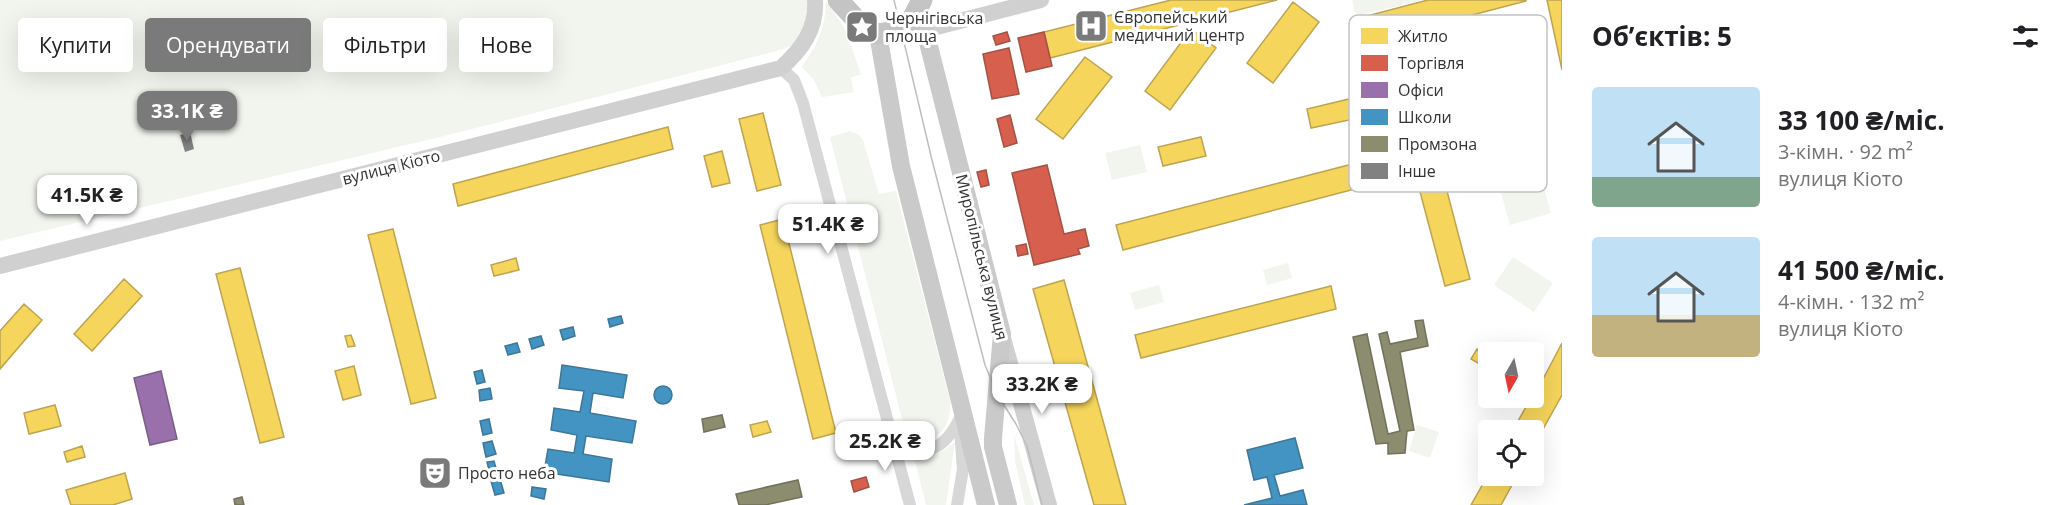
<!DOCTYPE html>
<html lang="uk">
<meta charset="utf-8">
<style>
:root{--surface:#fff;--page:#f6f6f6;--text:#202124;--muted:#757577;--accent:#7a7a7a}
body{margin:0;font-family:"Open Sans",sans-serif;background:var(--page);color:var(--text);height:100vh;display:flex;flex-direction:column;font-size:22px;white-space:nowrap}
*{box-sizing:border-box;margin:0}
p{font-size:20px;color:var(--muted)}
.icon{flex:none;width:33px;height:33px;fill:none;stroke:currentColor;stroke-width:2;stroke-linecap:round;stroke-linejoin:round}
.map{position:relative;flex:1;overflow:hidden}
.details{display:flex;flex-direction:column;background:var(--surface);width:510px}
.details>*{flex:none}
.guide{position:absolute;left:18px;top:18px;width:570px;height:54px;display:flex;gap:12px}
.needle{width:39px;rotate:189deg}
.controls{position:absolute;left:1478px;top:342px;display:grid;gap:12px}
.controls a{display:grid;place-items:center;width:66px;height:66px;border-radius:6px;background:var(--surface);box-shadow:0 6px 24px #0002;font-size:30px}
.price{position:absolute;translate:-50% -51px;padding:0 14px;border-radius:12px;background:#fff;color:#222;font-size:20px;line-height:39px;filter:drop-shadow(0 2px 3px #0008)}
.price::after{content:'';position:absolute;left:50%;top:36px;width:18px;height:14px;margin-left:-9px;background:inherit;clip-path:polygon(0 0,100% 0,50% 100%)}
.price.active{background:var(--accent);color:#fff}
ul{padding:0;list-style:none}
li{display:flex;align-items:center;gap:18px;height:150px;padding:0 30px}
li span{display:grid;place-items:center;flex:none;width:168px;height:120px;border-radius:6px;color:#555}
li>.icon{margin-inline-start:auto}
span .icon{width:72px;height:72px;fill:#fffc;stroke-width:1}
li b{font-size:26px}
h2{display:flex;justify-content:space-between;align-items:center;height:72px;padding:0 30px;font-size:26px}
.chip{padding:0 21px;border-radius:6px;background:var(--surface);box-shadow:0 6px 24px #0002;font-size:21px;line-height:54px}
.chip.active{background:var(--accent);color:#fff}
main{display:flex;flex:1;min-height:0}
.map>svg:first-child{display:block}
.green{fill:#f1f5ed}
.homes{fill:#f6d55c;stroke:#bca450;stroke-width:1.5}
.shops{fill:#d6604d;stroke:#a55245;stroke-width:1.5}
.offices{fill:#9970ab;stroke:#7a5e87;stroke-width:1.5}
.schools{fill:#4393c3;stroke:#3e7698;stroke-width:1.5}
.industry{fill:#8c8c6e;stroke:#71715c;stroke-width:1.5}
.building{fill:#818181}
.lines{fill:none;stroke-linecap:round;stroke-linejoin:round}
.street{stroke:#d7d7d7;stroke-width:12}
.secondary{stroke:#d0d0d0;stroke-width:16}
.primary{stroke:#cacaca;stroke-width:18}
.highway{stroke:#c4c4c4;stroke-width:21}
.tram{stroke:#bebebe;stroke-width:1.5}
.labels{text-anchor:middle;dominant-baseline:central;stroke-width:6;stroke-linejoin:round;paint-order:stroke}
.poi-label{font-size:16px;fill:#333;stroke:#fff;text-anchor:start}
.street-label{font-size:16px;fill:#333;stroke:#fff}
.key{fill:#fff;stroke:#c2c2c2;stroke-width:1.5}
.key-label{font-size:16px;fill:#333}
</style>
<main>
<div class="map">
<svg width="1562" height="505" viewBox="0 0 1562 505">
<rect width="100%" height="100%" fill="#fff"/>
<path class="green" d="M0 0H807C807 14 806 33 795 43 792 46 785 48 781 50L444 136 0 241Z
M1352 0H1423L1356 16Z
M826 1 845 29 861 74 851 78 854 92 822 97 814 80 802 67C818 43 825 30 826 1Z
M850 131 859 135 863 140 879 194 896 191 950 401C951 419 945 440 923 436 919 435 912 434 909 431 906 428 904 422 902 419L830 137Z
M1140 145 1147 172 1112 180 1105 153Z
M1542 181 1551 213 1510 225 1501 193Z
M1513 257 1553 283 1534 312 1494 285Z
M1288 263 1292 278 1267 285 1263 270Z
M1159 285 1164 302 1135 310 1130 293Z
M1417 425 1439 432 1430 458 1409 451Z
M1014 434 1034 505H1025L1015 461Z
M955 442 946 505H926L913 454C918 454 923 455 928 455 939 455 947 448 955 442Z"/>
<path class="homes" d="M1171 0H1277L1050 58 1044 32Z
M1428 0H1526V1L1361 44 1355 19Z
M1547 0H1562V70L1555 37Z
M1293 2 1319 22 1273 83 1247 63Z
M1191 29 1216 48 1170 110 1145 91Z
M1085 57 1112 77 1063 139 1036 119Z
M1419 84 1470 279 1445 286 1393 90Z
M1349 99 1354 119 1311 128 1307 109Z
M763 113 781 185 757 191 739 119Z
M668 127 673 149 458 206 453 184Z
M1201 137 1206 156 1163 166 1158 147Z
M722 151 730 183 712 187 704 156Z
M1368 160 1374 184 1123 250 1116 225Z
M783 219 836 433 813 439 760 225Z
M393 229 436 398 411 404 368 235Z
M516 258 519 270 494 276 491 265Z
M240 268 284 437 260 443 216 274Z
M124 279 142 296 92 351 74 334Z
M1064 280 1105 428 1126 505H1094L1033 289Z
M1331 286 1336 309 1141 358 1135 335Z
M24 304 42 320 0 369V331Z
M351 335 355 346 348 347 345 336Z
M1562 343V395L1533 447V430H1513L1531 398H1533Z
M1477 349 1488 355V369L1471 359Z
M354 366 361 395 343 400 335 371Z
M55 405 61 426 29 434 24 413Z
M767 421 771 432 753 437 750 425Z
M82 446 85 457 67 462 64 452Z
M125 473 132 499 113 505H71L66 490Z
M1488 475 1517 476 1501 505H1471Z"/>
<path class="shops" d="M1007 32 1010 41 996 45 993 36Z
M1044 32 1052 66 1026 72 1018 38Z
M1009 48 1019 94 992 99 983 54Z
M1010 115 1017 143 1004 147 997 119Z
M1047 165 1064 234 1085 229 1089 246 1078 249 1080 254 1034 265 1012 173Z
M986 170 989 185 981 187 977 172Z
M1026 244 1028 254 1018 256 1016 246Z
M866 477 869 487 854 492 851 481Z"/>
<path class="offices" d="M161 371 177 439 150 445 134 378Z"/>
<path class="schools" d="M621 316 623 323 610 327 608 319Z
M573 327 575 336 563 340 560 330Z
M541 336 544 345 532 349 529 339Z
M517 343 520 352 508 355 505 346Z
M562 365 627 375 623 398 593 393 590 413 636 421 632 443 586 436 583 454 612 459 609 482 544 472 548 449 574 453 577 435 551 430 554 408 580 412 584 391 559 388Z
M482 370 485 382 477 384 474 372Z
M654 395a9 9 0 1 1 18 0a9 9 0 1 1-18 0Z
M490 388 492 399 480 401 479 390Z
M489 419 492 433 483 435 480 421Z
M1295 438 1303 468 1274 475 1280 496 1303 490 1307 505H1244L1272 498 1267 477 1254 480 1247 450Z
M492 441 496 454 486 457 483 443Z
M494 461 497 472 490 474 487 462Z
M500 479 504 493 495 495 491 481Z
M532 487 546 489 544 499 531 496Z"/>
<path class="industry" d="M1423 320 1428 346 1400 352 1414 430 1407 431 1405 453 1388 454V443L1376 444 1353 337 1367 334 1388 434 1400 431 1379 334 1387 332 1390 344 1418 338 1415 321Z
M722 415 725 427 704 432 702 419Z
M798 480 802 497 765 505H739L736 494Z
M242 497 244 505H235L234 499Z"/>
<path class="building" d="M190 132 194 149 185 152 180 135Z"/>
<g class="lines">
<path class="street" d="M781 68 794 80 803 103 910 505
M890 432C924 462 944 452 962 414
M957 505 963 469 960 430"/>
<path class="secondary" d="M925 30 1041 0
M0 266 781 68C802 49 817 29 815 0
M1003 338 1049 505"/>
<path class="primary" d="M919 7 1002 334 993 438V447L1008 505
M878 34 901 166 986 505"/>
<path class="highway" d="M838 0 864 28 878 34 900 30 909 25 922 0"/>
<path class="tram" d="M894 0 932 160 985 365 997 394 1016 424 1027 446 1042 505"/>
</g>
<defs>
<symbol id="hospital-square" viewBox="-11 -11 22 22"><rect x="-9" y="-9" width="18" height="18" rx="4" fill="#7a7a7a" stroke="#fff"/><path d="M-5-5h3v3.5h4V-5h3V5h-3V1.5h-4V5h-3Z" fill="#fff"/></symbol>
<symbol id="sight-square" viewBox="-11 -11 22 22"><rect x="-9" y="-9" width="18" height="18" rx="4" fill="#7a7a7a" stroke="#fff"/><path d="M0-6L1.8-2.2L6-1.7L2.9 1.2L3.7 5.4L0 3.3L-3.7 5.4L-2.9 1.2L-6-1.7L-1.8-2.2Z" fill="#fff"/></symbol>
<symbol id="theatre-square" viewBox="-11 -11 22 22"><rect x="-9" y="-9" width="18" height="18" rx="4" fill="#7a7a7a" stroke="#fff"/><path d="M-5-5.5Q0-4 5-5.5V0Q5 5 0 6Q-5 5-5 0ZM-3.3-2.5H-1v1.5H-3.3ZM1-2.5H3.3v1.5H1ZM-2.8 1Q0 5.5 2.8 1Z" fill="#fff"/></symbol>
</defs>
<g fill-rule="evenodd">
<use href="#hospital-square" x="1072" y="7" width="38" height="38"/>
<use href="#sight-square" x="843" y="8" width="38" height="38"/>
<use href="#theatre-square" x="416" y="454" width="38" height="38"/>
</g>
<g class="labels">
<g class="poi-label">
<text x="1114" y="17">Європейський<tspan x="1114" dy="18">медичний центр</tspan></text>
<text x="885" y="18">Чернігівська<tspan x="885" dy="18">площа</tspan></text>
<text x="458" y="473">Просто неба</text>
</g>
<g class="street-label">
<text transform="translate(391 167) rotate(-14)">вулиця Кіото</text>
<text transform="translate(982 257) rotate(76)">Миропільська вулиця</text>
</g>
</g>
<rect x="1349" y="15" width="198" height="177" rx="9" class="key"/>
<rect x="1361" y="28" width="27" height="16" fill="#f6d55c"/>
<rect x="1361" y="55" width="27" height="16" fill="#d6604d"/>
<rect x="1361" y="82" width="27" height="16" fill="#9970ab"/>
<rect x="1361" y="109" width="27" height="16" fill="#4393c3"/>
<rect x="1361" y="136" width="27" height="16" fill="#8c8c6e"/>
<rect x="1361" y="163" width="27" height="16" fill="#818181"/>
<g class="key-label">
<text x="1398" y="42">Житло</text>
<text x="1398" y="69">Торгівля</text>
<text x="1398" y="96">Офіси</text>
<text x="1398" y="123">Школи</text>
<text x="1398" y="150">Промзона</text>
<text x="1398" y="177">Інше</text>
</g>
</svg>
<div class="controls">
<a><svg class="needle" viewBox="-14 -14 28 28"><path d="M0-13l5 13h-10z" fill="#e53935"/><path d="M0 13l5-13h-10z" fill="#757577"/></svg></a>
<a><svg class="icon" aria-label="locate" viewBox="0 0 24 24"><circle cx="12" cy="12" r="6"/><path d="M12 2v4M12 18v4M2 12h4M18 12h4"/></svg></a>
</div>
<b class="price active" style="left:187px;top:142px">33.1K ₴</b>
<b class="price" style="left:87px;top:226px">41.5K ₴</b>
<b class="price" style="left:828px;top:255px">51.4K ₴</b>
<b class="price" style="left:1042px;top:415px">33.2K ₴</b>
<b class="price" style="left:885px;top:472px">25.2K ₴</b>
<div class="guide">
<a class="chip">Купити</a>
<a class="chip active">Орендувати</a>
<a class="chip">Фільтри</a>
<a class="chip">Нове</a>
</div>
</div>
<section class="details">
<h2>Об’єктів: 5<svg class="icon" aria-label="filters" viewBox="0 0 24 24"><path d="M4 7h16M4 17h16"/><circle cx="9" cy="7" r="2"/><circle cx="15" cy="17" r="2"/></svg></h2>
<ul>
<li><span style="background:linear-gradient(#bfe0f5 75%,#7fa58c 0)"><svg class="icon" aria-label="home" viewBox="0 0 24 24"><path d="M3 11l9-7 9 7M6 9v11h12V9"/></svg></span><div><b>33 100 ₴/міс.</b><p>3-кімн. · 92 m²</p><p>вулиця Кіото</p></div></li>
<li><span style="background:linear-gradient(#bfe0f5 65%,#c2b280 0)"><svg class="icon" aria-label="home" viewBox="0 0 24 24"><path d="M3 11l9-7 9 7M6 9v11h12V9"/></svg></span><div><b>41 500 ₴/міс.</b><p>4-кімн. · 132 m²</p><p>вулиця Кіото</p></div></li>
</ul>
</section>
</main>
